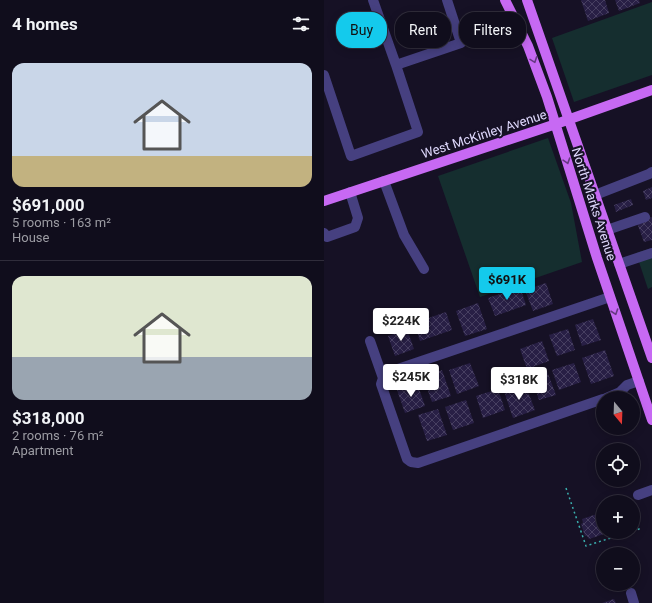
<!DOCTYPE html>
<meta charset="utf-8">
<style>
:root{--surface:#100d1c;--page:#191625;--text:#f1f3f6;--muted:#9c9ca3;--line:#302d3b;--accent:#14caec}
body{margin:0;font-family:Roboto,sans-serif;background:var(--page);color:var(--text);height:100vh;display:flex;flex-direction:column;font-size:15px;white-space:nowrap}
*{box-sizing:border-box;margin:0}
p{font-size:13px;color:var(--muted)}
.icon{flex:none;width:22px;height:22px;fill:none;stroke:currentColor;stroke-width:2;stroke-linecap:round;stroke-linejoin:round}
.map{position:relative;flex:1;overflow:hidden}
.details{display:flex;flex-direction:column;background:var(--surface);width:324px}
.details>*{flex:none}
.top-card{position:absolute;left:12px;top:12px;width:256px;height:36px;display:flex;gap:8px}
.needle{width:26px;rotate:161deg}
.tools{position:absolute;left:272px;top:391px;display:grid;gap:8px}
.tools a{display:grid;place-items:center;width:44px;height:44px;border-radius:50%;background:var(--surface);box-shadow:0 2px 10px #0003,0 0 0 1px var(--line);font-size:20px}
.price{position:absolute;translate:-50% -34px;padding:0 9px;border-radius:4px;background:#fff;color:#222;font-size:13px;line-height:26px;filter:drop-shadow(0 1px 2px #0008)}
.price::after{content:'';position:absolute;left:50%;top:24px;width:12px;height:9px;margin-left:-6px;background:inherit;clip-path:polygon(0 0,100% 0,50% 100%)}
.price.selected{background:var(--accent);color:#111}
ul{padding:0;list-style:none}
li{display:grid;align-content:center;gap:8px;height:212px;padding:0 12px}
li+li{border-top:1px solid var(--line)}
li span{display:grid;place-items:center;height:124px;border-radius:12px;color:#555}
li>.icon{margin-inline-start:auto}
span .icon{width:72px;height:72px;fill:#fffc;stroke-width:1}
li b{font-size:17px}
h2{display:flex;justify-content:space-between;align-items:center;height:48px;padding:0 12px;font-size:17px}
.pill{padding:0 14px;border-radius:16px;background:var(--surface);box-shadow:0 2px 10px #0003,0 0 0 1px var(--line);font-size:14px;line-height:36px}
.pill.selected{background:var(--accent);color:#111}
main{display:flex;flex:1;min-height:0}
.map>svg:first-child{display:block}
.green{fill:#152e2f}
.building{fill:url(#building-cross-hatch)}
.lines{fill:none;stroke-linecap:round;stroke-linejoin:round}
.path{stroke:#3aafae;stroke-width:1.5;stroke-dasharray:2 3;stroke-linecap:butt}
.minor{stroke:#464080;stroke-width:10}
.major{stroke:#c769f3;stroke-width:10}
.oneway{stroke:#663982}
.labels{text-anchor:middle;dominant-baseline:central;stroke-width:4;stroke-linejoin:round;paint-order:stroke}
.street-label{font-size:13px;fill:#ded8fc;stroke:#161125}
</style>
<main>
<section class="details">
<h2>4 homes<svg class="icon" aria-label="filters" viewBox="0 0 24 24"><path d="M4 7h16M4 17h16"/><circle cx="9" cy="7" r="2"/><circle cx="15" cy="17" r="2"/></svg></h2>
<ul>
<li><span style="background:linear-gradient(#c9d6e8 75%,#c2b280 0)"><svg class="icon" aria-label="home" viewBox="0 0 24 24"><path d="M3 11l9-7 9 7M6 9v11h12V9"/></svg></span><div><b>$691,000</b><p>5 rooms · 163 m²</p><p>House</p></div></li>
<li><span style="background:linear-gradient(#dfe7d0 65%,#9aa5b1 0)"><svg class="icon" aria-label="home" viewBox="0 0 24 24"><path d="M3 11l9-7 9 7M6 9v11h12V9"/></svg></span><div><b>$318,000</b><p>2 rooms · 76 m²</p><p>Apartment</p></div></li>
</ul>
</section>
<div class="map">
<svg width="328" height="603" viewBox="0 0 328 603">
<defs>
<pattern id="building-cross-hatch" width="8" height="8" patternUnits="userSpaceOnUse"><rect width="8" height="8" fill="#281f45"/><path d="M0 0l8 8M0 8l8-8" fill="none" stroke="#473f61"/></pattern>
</defs>
<rect width="100%" height="100%" fill="#161125"/>
<path class="green" d="M328 2V75L250 102 228 38Z
M224 138 247 203 258 262 156 297 114 176Z
M328 248V287L324 289 312 253Z"/>
<path class="building" d="M257 0H281L285 13 264 21Z
M291 0H315L316 3 295 11Z
M328 187V198L322 200 319 191Z
M307 199 309 205 292 212 290 205Z
M328 217V240L320 242 313 223Z
M222 283 229 304 209 311 201 290Z
M196 287 202 305 171 316 164 298Z
M154 303 163 329 141 336 132 311Z
M122 312 128 330 96 341 90 323Z
M269 319 277 340 258 346 251 325Z
M83 329 90 349 71 356 64 336Z
M244 329 251 350 233 356 225 335Z
M218 341 225 361 203 369 196 349Z
M281 350 290 376 267 384 258 358Z
M146 363 155 386 133 394 125 370Z
M250 363 257 382 235 390 228 370Z
M118 370 127 396 108 402 99 377Z
M223 371 232 395 215 400 207 376Z
M93 383 101 406 81 413 73 390Z
M201 384 211 410 189 418 180 391Z
M174 389 181 410 159 418 152 396Z
M142 400 150 423 129 430 121 407Z
M114 409 123 435 103 441 94 415Z
M279 511V532L280 534 265 539 263 536H261L257 524 259 523 258 519 273 514 274 516 278 515 277 512Z
M290 599 292 603H278Z"/>
<g class="lines">
<path class="path" d="M242 488 262 546 305 532
M309 531 318 528"/>
<path class="minor" d="M72 65 137 43 123 0
M0 75 27 156 94 132 72 65 49 0
M60 181 80 235 100 269
M271 195 325 174 328 172
M283 230 321 217
M0 233 3 237 31 227 34 218 26 192
M295 264 328 253
M46 341 59 378
M282 398 296 392 303 385 315 381
M279 399 94 463 87 462 83 459 57 384 59 378 65 372 286 297
M314 495 328 490
M307 593 310 603"/>
<path class="major" d="M181 0 204 46 223 97 273 258 328 420
M203 0 328 358
M0 201 232 124 328 90"/>
</g>
<defs><path id="oneway-chevron" d="M-2-3.5L2.5 0L-2 3.5" fill="none" stroke-width="1.6" stroke-linecap="round" stroke-linejoin="round"/></defs>
<g class="oneway">
<use href="#oneway-chevron" transform="translate(210 60) rotate(70)"/>
<use href="#oneway-chevron" transform="translate(243 161) rotate(72)"/>
<use href="#oneway-chevron" transform="translate(291 312) rotate(71)"/>
</g>
<g class="labels">
<g class="street-label">
<text transform="translate(160 134) rotate(-18)">West McKinley Avenue</text>
<text transform="translate(270 204) rotate(72)">North Marks Avenue</text>
</g>
</g>
</svg>
<div class="tools">
<a><svg class="needle" viewBox="-14 -14 28 28"><path d="M0-13l5 13h-10z" fill="#e53935"/><path d="M0 13l5-13h-10z" fill="#9c9ca3"/></svg></a>
<a><svg class="icon" aria-label="locate" viewBox="0 0 24 24"><circle cx="12" cy="12" r="6"/><path d="M12 2v4M12 18v4M2 12h4M18 12h4"/></svg></a>
<a>+</a>
<a>−</a>
</div>
<b class="price selected" style="left:183px;top:301px">$691K</b>
<b class="price" style="left:77px;top:342px">$224K</b>
<b class="price" style="left:87px;top:398px">$245K</b>
<b class="price" style="left:195px;top:401px">$318K</b>
<div class="top-card">
<a class="pill selected">Buy</a>
<a class="pill">Rent</a>
<a class="pill">Filters</a>
</div>
</div>
</main>
